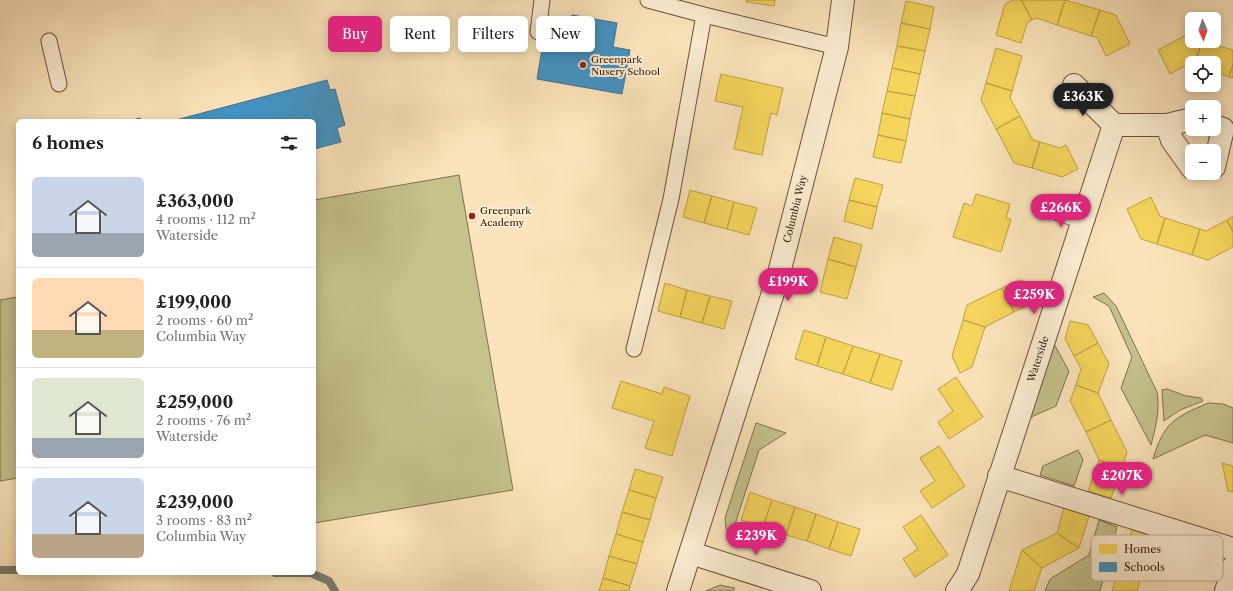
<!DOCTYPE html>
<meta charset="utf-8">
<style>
:root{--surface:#fff;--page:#f6f6f6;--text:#222;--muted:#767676;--line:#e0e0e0;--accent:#db2777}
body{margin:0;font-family:"Libre Caslon Text",serif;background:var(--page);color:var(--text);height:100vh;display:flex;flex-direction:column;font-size:15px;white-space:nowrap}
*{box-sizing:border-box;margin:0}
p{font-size:13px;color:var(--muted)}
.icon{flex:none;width:22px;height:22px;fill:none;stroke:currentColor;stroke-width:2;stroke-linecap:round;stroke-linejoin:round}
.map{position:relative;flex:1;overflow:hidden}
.side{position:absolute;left:16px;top:119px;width:300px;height:456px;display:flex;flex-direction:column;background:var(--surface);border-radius:6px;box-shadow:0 2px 10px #0003}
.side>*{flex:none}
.guide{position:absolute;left:328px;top:16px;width:380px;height:36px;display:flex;gap:8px}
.needle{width:26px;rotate:177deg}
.tools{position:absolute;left:1185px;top:12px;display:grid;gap:8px}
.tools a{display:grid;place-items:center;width:36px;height:36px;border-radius:6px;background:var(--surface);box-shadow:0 2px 10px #0003;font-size:20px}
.price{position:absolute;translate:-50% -34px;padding:0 9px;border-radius:14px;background:var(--accent);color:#fff;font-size:13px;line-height:26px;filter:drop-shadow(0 1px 2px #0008)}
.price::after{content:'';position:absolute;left:50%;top:24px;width:12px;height:9px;margin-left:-6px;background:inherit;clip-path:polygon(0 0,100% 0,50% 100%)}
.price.active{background:#222;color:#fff}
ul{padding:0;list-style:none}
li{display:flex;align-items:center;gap:12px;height:100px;padding:0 16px}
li+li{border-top:1px solid var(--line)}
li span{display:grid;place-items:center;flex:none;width:112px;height:80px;border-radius:6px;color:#555}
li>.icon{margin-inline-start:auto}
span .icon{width:48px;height:48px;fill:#fffc;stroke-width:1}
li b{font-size:17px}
h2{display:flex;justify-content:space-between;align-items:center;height:48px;padding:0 16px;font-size:17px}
.chip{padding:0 14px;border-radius:6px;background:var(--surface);box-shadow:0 2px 10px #0003;font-size:14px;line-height:36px}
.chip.active{background:var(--accent);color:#fff}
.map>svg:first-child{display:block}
.green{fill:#c5c28c;stroke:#80714e}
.homes{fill:#f6d55c;stroke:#be9f45}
.schools{fill:#4393c3;stroke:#41708d}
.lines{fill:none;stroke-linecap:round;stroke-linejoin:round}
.stream{stroke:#797e75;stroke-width:8}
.service-casing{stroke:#6c513b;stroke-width:17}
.minor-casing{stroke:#6c513b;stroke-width:24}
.service{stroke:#fcedd3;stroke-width:15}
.minor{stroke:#fcedd3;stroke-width:22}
.poi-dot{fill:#8f2418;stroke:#fcedd3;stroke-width:1.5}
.labels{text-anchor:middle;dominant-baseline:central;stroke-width:4;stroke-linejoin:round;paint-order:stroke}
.poi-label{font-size:10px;fill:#3c2010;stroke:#fcedd3;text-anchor:start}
.street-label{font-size:10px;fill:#3c2010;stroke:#fcedd3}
.key{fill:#fcedd3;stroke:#c2b098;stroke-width:1}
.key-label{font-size:11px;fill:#3c2010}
</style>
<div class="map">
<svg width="1233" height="591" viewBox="0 0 1233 591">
<rect width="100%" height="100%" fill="#fbe4bb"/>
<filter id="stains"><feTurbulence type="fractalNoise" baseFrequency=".005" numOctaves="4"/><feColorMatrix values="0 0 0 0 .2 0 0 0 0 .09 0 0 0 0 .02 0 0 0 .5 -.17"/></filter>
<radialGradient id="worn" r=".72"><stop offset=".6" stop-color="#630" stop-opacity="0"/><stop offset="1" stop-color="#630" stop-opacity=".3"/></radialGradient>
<path class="green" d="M459 175 513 490 314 523V200Z
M1104 293 1116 306 1157 392C1160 411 1156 426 1151 445L1121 388 1132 357 1109 306 1093 297Z
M18 297V478L0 481V300Z
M1054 344 1069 371 1056 406 1029 418Z
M1167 389 1186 396 1201 398 1203 401 1180 410 1164 421 1162 390Z
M1208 403 1223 404 1233 408V443L1205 435 1153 459C1164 422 1174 418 1208 403Z
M756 423 786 433 759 450 731 537 726 529 725 518Z
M1078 450 1083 460 1074 486 1040 475 1043 466Z
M1099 520 1117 527 1100 591H1045L1050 579 1089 555Z
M720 585 735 588 733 591H706Z"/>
<path class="homes" d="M746 0H775L774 6 746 2Z
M1013 0H1021L1032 20 1027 23 1021 43 996 35 1005 4Z
M1021 0H1065L1057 25 1037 18 1032 20Z
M1065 0 1100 10 1091 36 1057 25Z
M906 1 934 7 930 29 901 23Z
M1100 10 1116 15 1130 44 1106 56 1097 37 1091 36Z
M901 23 930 29 925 51 897 46Z
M1186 35 1192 37V41H1202L1195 63H1192V65L1189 64 1170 74 1158 50Z
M1202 41 1233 50V64L1229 77 1214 72V63H1195Z
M897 46 925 51 920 74 892 68Z
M996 48 1022 56 1012 91 986 83Z
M1233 64V78L1229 77Z
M892 68 920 74 915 96 887 91Z
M721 74 783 88 777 115 771 113 762 155 734 149 743 107 715 101Z
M986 83 1012 91 1010 98 1020 116 996 129 981 100Z
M887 91 915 96 910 119 882 113Z
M882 113 910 119 906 141 878 135Z
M1020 116 1033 140 1040 142 1032 168 1014 163 996 129Z
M878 135 906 141 901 163 873 157Z
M1040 142 1060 148 1066 145 1078 169 1062 177 1032 168Z
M855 178 883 185 877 207 849 200Z
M690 190 712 196 704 223 683 217Z
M976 194 1010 204 1006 218 1011 219 1001 252 953 237 964 203 972 206Z
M712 196 734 202 727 229 704 223Z
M1151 197 1160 216 1165 218 1157 244 1141 239 1127 209Z
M849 200 877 207 872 229 844 221Z
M734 202 757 208 749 235 727 229Z
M1233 216V232L1227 220Z
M1165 218 1200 229 1192 255 1157 244Z
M1227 220 1233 232V247L1208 260 1192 255 1200 229 1206 231Z
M834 237 862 245 856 267 828 259Z
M828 259 856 267 847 299 820 292Z
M1020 280 1038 286 1031 304 1014 312 1002 288Z
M665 283 687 290 680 317 658 311Z
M1002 288 1014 312 985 327 963 320 967 305Z
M687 290 710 296 702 323 680 317Z
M710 296 732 301 724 329 702 323Z
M963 320 985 327 972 367 960 373 952 356Z
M1070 321 1088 325 1098 343 1074 356 1065 339Z
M804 330 826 337 817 366 795 359Z
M826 337 853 346 843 374 817 366Z
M1098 343 1109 364 1098 393 1076 385 1081 369 1074 356Z
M853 346 880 354 870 383 843 374Z
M880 354 902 361 892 390 870 383Z
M956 377 983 417 949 439 938 422 953 411 938 389Z
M621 381 662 394 664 387 690 396 672 456 645 448 654 421 612 408Z
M1076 385 1098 393 1111 420 1086 432 1070 401Z
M1111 420 1127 452 1122 468 1099 460 1086 432Z
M939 446 965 486 932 508 920 491 935 481 920 458Z
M1099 460 1122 468 1111 498 1088 491Z
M1222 463 1233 466V492L1228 491Z
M635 469 663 477 656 498 629 490Z
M629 490 656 498 650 520 622 512Z
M750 492 772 500 763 527 741 520Z
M772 500 795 507 786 535 763 527Z
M795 507 816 514 807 541 786 535Z
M1064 507 1089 516 1079 548 1057 533Z
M622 512 650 520 643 542 616 534Z
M816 514 838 522 829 549 807 541Z
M921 515 948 555 915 577 903 559 918 549 903 527Z
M838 522 860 529 851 556 829 549Z
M1132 530 1154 537 1142 574 1120 567Z
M1057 533 1079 548 1042 568 1022 550Z
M616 534 643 542 637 564 609 556Z
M1022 550 1042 568 1034 591H1009Z
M609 556 637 564 630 586 603 578Z
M1120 567 1142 574 1137 591H1112Z
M603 578 630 586 629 591H599Z"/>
<path class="schools" d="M572 15 617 23 613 47 630 50 622 94 537 79 544 37 568 41Z
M327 80 330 90 335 89 345 125 337 128 341 142 314 149V121H172Z
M140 118 141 121H129Z"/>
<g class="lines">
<path class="stream" d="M0 570H18
M275 573H311L329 581 335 591"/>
<defs>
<path id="service" d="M648 0 704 15
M538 32 542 0
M49 41 59 84
M634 349 671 199 704 15 837 47"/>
<path id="minor" d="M1074 85 1114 125
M1192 119 1167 125 1172 140 1192 168
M1214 126 1223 129 1214 167
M1049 206 1084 218
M999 476 1233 549
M691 553 810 591
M678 591 778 277 837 47 843 0
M957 591 968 574 1114 125H1167
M1226 591 1233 567"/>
</defs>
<use href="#service" class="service-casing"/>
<use href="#minor" class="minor-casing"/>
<use href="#service" class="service"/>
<use href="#minor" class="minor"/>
</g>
<g class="poi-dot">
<circle cx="583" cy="65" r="4"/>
<circle cx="472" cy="216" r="4"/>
</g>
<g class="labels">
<g class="poi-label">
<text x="591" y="59">Greenpark<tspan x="591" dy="12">Nusery School</tspan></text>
<text x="480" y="210">Greenpark<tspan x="480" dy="12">Academy</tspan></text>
</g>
<g class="street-label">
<text transform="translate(795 209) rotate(-76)">Columbia Way</text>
<text transform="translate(1038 359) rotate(-72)">Waterside</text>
</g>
</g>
<rect x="1091" y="535" width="132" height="46" rx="6" class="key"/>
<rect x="1099" y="544" width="18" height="10" fill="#f6d55c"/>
<rect x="1099" y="562" width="18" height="10" fill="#4393c3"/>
<g class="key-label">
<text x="1124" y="553">Homes</text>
<text x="1124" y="571">Schools</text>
</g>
<rect width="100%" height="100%" filter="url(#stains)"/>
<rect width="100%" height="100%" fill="url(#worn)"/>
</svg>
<div class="tools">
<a><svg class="needle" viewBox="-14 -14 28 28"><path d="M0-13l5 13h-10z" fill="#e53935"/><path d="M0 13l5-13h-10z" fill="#767676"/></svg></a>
<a><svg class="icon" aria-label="locate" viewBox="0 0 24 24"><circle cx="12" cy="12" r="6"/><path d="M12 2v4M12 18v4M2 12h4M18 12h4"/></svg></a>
<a>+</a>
<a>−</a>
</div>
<b class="price active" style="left:1083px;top:117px">£363K</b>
<b class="price" style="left:1061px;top:228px">£266K</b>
<b class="price" style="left:788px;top:302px">£199K</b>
<b class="price" style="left:1034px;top:315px">£259K</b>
<b class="price" style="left:1122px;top:496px">£207K</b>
<b class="price" style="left:756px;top:556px">£239K</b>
<div class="guide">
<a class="chip active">Buy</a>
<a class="chip">Rent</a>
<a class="chip">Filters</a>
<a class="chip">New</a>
</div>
<section class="side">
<h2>6 homes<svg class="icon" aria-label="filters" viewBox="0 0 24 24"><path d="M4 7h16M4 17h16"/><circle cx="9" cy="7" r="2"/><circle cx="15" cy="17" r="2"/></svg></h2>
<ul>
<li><span style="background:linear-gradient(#c9d6e8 70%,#9aa5b1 0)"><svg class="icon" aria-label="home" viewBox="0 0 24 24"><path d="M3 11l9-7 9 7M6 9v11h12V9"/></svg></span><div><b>£363,000</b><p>4 rooms · 112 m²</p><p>Waterside</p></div></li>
<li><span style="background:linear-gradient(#ffd9b3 65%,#c2b280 0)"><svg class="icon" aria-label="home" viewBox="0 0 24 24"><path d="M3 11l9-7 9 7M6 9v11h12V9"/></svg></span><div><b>£199,000</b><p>2 rooms · 60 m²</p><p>Columbia Way</p></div></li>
<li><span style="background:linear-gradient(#dfe7d0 75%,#9aa5b1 0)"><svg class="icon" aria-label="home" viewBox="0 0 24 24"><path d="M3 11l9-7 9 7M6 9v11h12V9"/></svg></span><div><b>£259,000</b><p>2 rooms · 76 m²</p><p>Waterside</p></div></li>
<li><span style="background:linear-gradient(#c9d6e8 70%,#b9a48a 0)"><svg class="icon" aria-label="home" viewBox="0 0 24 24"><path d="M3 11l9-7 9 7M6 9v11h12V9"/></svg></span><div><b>£239,000</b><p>3 rooms · 83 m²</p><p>Columbia Way</p></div></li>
</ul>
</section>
</div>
